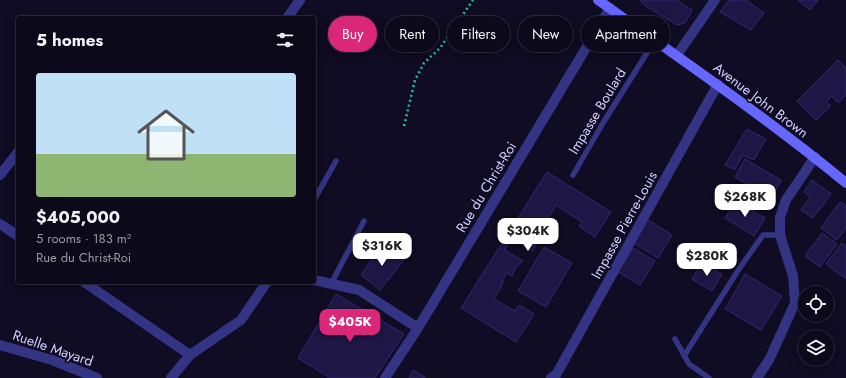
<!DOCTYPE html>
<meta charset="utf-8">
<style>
:root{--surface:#0b091a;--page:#191727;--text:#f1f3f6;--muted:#9a9aa2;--line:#2b2a39;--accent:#db2777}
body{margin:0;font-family:Jost,sans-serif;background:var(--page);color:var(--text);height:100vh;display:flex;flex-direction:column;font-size:15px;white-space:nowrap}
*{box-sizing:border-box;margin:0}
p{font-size:13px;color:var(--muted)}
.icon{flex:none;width:22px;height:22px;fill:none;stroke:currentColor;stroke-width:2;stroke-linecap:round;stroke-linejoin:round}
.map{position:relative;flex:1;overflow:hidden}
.panel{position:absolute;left:16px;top:16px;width:300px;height:268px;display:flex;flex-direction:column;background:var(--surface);border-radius:4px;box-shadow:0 4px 16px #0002,0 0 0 1px var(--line)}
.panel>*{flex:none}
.guide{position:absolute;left:328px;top:16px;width:380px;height:36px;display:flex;gap:8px}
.fabs{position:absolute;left:798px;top:286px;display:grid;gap:8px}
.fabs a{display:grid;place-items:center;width:36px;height:36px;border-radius:50%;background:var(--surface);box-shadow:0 4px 16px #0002,0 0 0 1px var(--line);font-size:20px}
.price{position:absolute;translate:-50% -34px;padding:0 9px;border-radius:8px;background:#fff;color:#222;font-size:13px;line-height:26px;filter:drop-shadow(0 1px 2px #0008)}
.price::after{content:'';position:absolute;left:50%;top:24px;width:12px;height:9px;margin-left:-6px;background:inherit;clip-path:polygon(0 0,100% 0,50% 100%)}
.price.selected{background:var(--accent);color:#fff}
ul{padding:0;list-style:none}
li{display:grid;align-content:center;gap:8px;height:212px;padding:0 20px}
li+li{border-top:1px solid var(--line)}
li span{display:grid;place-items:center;height:124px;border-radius:4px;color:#555}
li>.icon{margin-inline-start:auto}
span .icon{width:72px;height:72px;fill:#fffc;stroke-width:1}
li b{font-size:17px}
h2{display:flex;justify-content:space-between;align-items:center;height:48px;padding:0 20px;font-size:17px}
.pill{padding:0 14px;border-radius:18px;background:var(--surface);box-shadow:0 4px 16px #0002,0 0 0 1px var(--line);font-size:14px;line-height:36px}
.pill.selected{background:var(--accent);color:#fff}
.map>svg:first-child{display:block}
.building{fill:#1e1745;stroke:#332773}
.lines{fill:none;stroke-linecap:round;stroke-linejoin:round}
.path{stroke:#25bbad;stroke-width:2.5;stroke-dasharray:2 3;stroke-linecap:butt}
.service{stroke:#343485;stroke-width:5.5}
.minor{stroke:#343485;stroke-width:10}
.tertiary{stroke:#343485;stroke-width:10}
.secondary{stroke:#6567ff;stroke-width:10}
.labels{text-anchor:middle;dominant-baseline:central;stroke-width:3.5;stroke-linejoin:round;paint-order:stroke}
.street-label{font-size:14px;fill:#d2ceff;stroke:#0f0c23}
</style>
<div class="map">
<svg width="846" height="378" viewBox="0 0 846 378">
<rect width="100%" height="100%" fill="#0f0c23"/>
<path class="building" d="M639 0H677L692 10 685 23 677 25 647 7Z
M729 0H746L764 13 751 30 720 12Z
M798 0H818L810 10Z
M838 60 846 68V95L838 103 832 96 826 102 831 106 816 120 797 101Z
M747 129 766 139 754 160 743 155 735 169 725 165Z
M745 159 781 180 771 198 735 177Z
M547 172 611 212 595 237 579 226 582 222 556 205 539 233 542 235 532 251 512 238 504 250 523 261 516 267 512 276 506 273 501 287 494 299 515 311 519 305 534 314 516 342 461 308Z
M812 180 831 194 813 218 801 210 810 197 804 192Z
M736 201 765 218 754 236 725 218Z
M840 202 846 206V228L837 240 821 228Z
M648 220 672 235 658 258 634 243Z
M822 233 837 244 820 267 805 256Z
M382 243 404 260 380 290 361 275 377 252 376 251Z
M842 243 846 246V279L826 264Z
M544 247 572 263 546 307 518 291Z
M633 248 655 261 640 285 618 272Z
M702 263 722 274 712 291 692 279Z
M745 274 782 296 761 330 725 309Z
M336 294 404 334 375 378H330L298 358Z
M413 370 426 378H409Z"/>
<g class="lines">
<path class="path" d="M404 126 415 80 424 63 440 48 473 0"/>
<path class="service" d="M573 175 603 123 655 40
M314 200 336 161
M331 284 364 221
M675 339 689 364 709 378
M684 356 739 269 763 235H780"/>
<path class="minor" d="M287 18 300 0
M677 55 715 0
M0 175 18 152
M0 224 18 236
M314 280 359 290 418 328
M84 282 190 355
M0 345 52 360 97 378
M171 378 190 355 241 320 267 282
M551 378 556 375 718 84
M757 378 769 360 795 303 793 276 780 235V217L786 200 815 157"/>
<path class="tertiary" d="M385 378 418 328 610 8"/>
<path class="secondary" d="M598 0C682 60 767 118 846 183"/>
</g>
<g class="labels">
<g class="street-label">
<text transform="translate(761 100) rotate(37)">Avenue John Brown</text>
<text transform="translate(597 111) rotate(-59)">Impasse Boulard</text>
<text transform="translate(486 187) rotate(-59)">Rue du Christ-Roi</text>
<text transform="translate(624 225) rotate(-61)">Impasse Pierre-Louis</text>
<text transform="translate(53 348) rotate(19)">Ruelle Mayard</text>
</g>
</g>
</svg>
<div class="fabs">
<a><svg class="icon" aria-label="locate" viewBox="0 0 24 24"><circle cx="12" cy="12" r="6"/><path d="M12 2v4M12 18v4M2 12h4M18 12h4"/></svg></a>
<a><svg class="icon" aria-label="layers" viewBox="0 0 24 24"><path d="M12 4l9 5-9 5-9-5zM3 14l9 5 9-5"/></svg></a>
</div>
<b class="price" style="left:745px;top:218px">$268K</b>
<b class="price" style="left:528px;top:252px">$304K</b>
<b class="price" style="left:382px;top:267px">$316K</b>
<b class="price" style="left:707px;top:277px">$280K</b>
<b class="price selected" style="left:350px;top:343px">$405K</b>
<div class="guide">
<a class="pill selected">Buy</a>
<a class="pill">Rent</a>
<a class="pill">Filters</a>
<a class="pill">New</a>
<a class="pill">Apartment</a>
</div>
<section class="panel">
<h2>5 homes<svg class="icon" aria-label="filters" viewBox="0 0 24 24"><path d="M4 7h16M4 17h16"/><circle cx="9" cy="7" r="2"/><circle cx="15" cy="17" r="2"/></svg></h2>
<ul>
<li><span style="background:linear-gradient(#bfe0f5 65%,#8fb573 0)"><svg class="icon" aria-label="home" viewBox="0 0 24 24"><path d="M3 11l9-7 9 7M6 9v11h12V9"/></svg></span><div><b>$405,000</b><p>5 rooms · 183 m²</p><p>Rue du Christ-Roi</p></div></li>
</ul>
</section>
</div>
